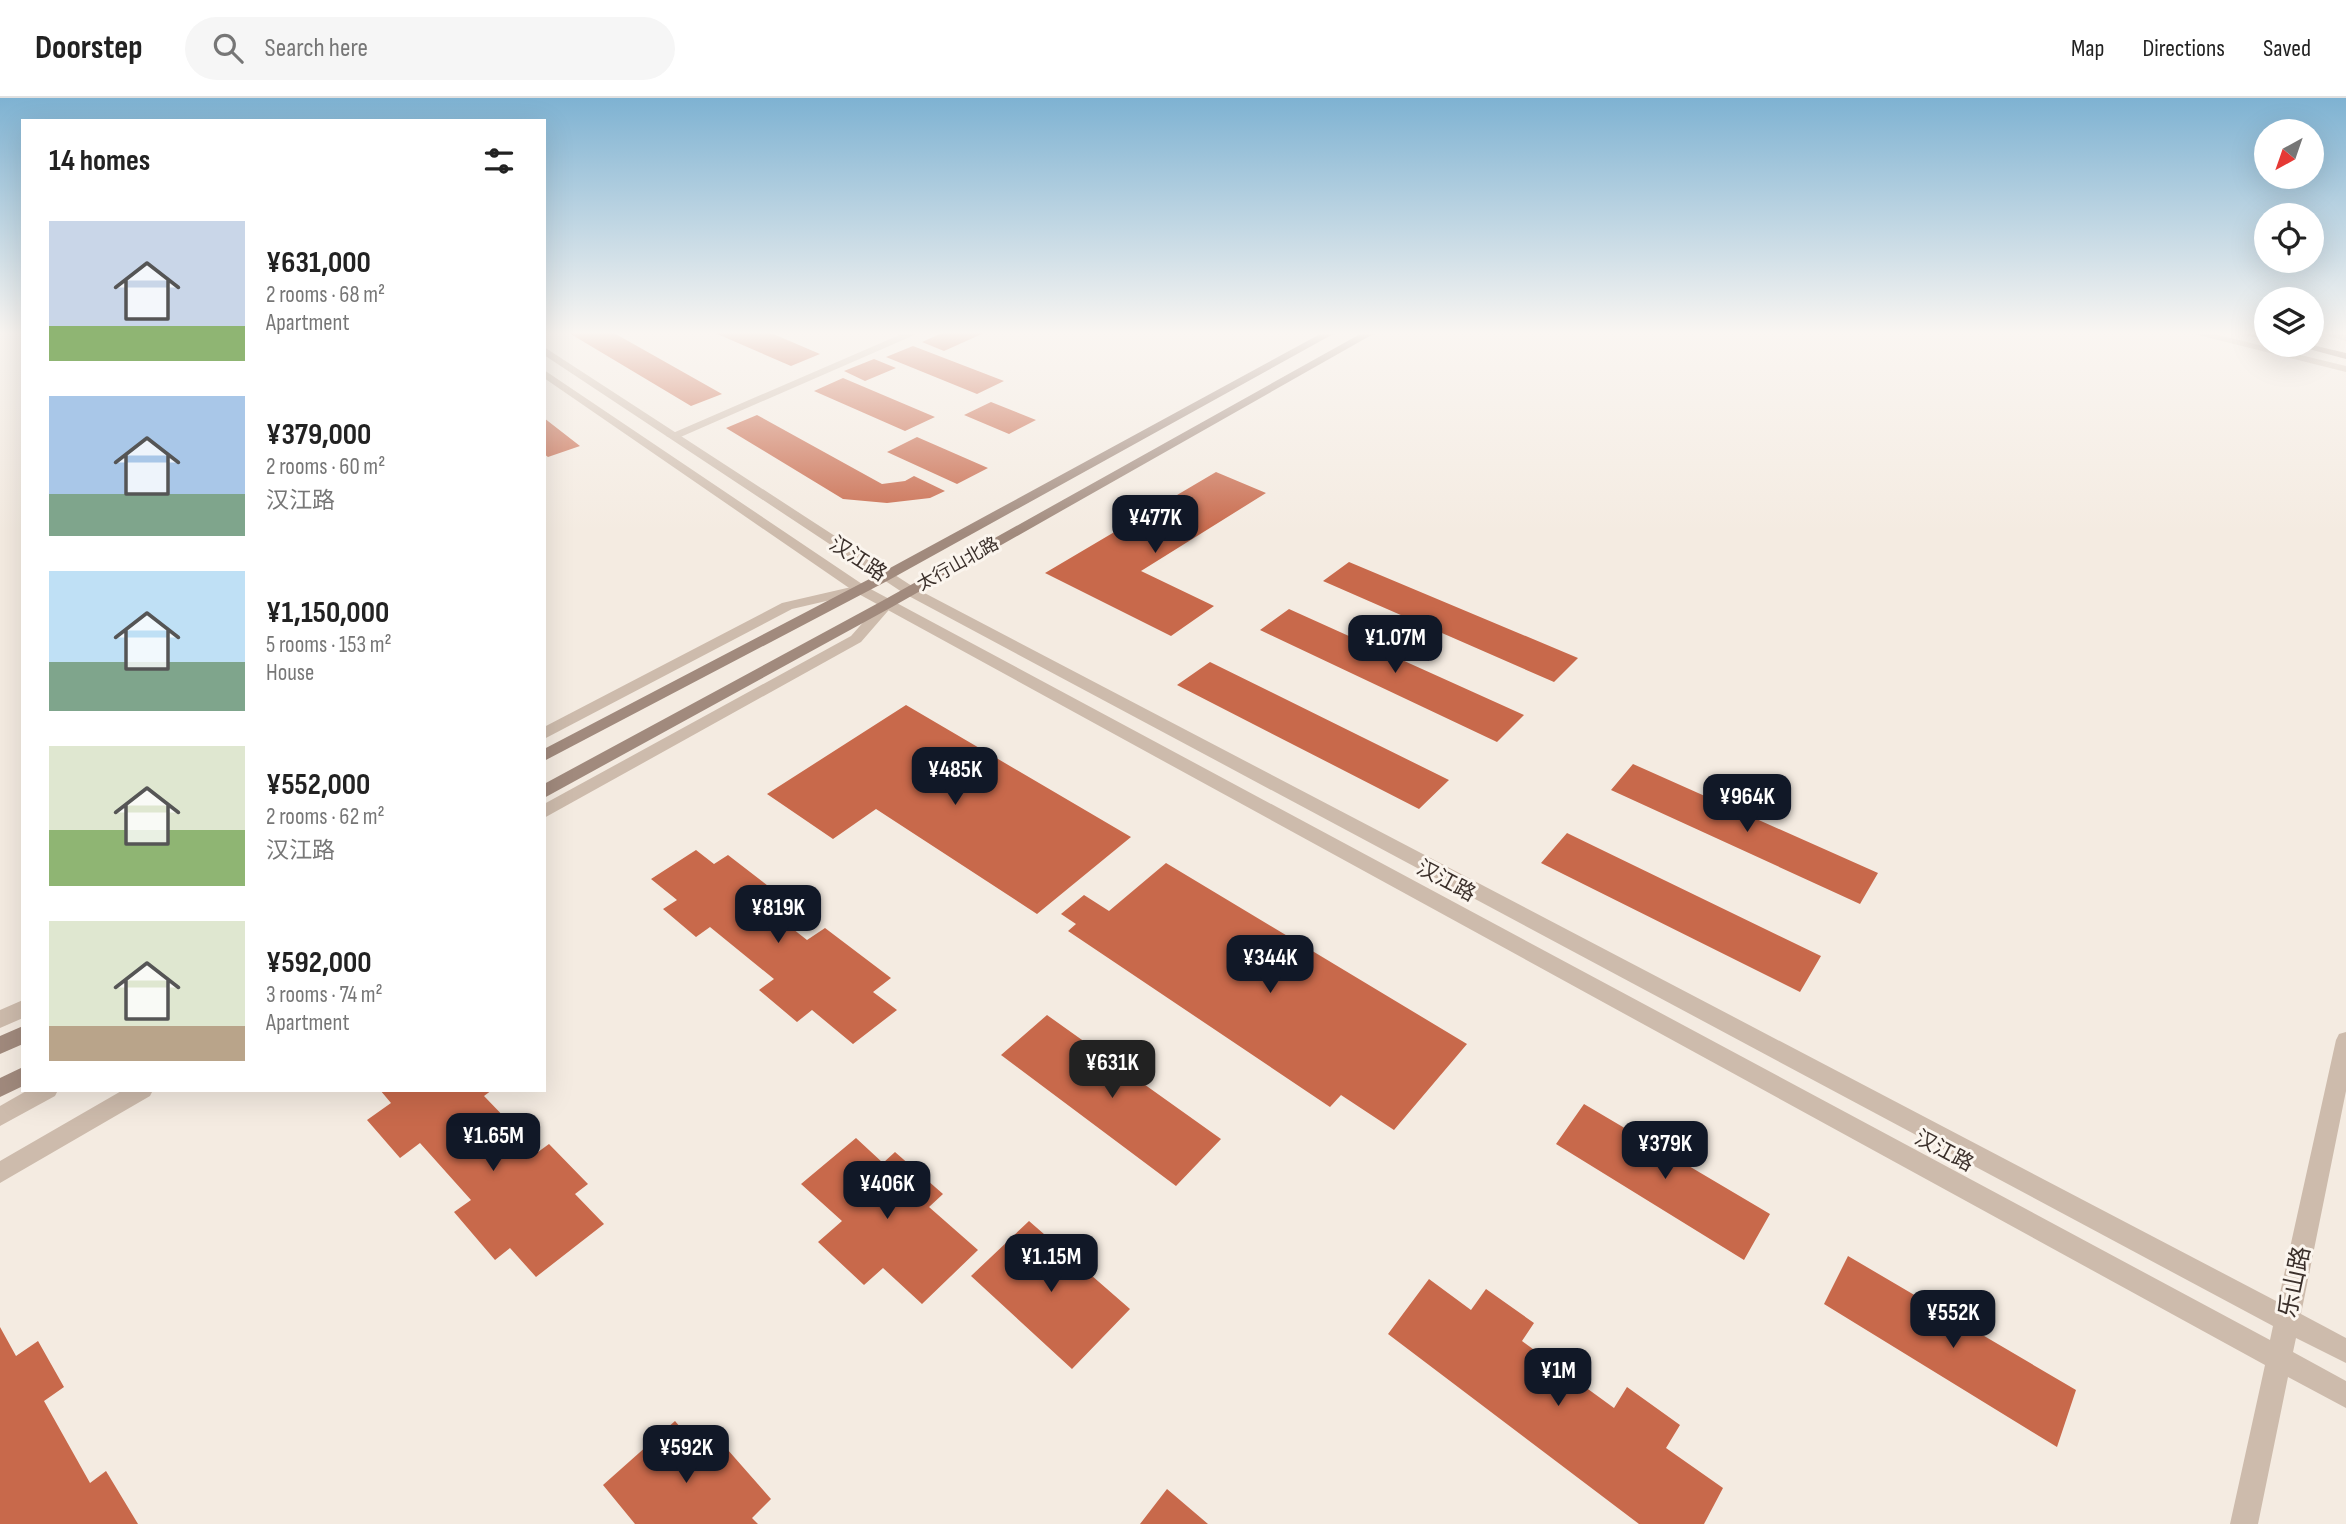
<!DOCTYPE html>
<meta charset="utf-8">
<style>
:root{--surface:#fff;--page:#f6f6f6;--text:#222;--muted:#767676;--line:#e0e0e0;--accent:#111827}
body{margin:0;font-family:"Sofia Sans Condensed","Noto Sans SC",sans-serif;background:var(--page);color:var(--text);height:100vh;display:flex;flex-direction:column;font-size:26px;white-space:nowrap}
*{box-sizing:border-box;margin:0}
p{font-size:23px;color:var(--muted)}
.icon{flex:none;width:38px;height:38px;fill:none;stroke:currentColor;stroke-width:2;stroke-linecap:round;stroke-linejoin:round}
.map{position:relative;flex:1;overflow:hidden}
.drawer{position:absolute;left:21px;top:21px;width:525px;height:973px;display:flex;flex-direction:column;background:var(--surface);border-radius:0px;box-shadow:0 7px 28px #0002}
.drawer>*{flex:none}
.needle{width:46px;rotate:220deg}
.tools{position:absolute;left:2254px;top:21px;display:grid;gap:14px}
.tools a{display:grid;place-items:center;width:70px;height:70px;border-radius:50%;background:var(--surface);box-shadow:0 7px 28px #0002;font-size:35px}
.price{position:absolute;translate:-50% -60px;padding:0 16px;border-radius:14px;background:var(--accent);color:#fff;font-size:23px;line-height:46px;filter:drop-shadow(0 2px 4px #0008)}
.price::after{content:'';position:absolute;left:50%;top:42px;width:21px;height:16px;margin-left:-10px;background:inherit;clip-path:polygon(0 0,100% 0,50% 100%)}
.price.on{background:#222;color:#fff}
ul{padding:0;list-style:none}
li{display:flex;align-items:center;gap:21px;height:175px;padding:0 28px}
li span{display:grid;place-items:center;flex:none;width:196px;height:140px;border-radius:0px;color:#555}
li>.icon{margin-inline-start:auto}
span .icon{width:84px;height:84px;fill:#fffc;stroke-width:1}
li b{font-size:30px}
h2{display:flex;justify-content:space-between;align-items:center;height:84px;padding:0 28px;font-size:30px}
header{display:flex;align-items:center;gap:42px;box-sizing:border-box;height:98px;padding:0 35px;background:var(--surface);border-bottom:2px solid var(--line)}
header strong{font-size:33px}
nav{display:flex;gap:38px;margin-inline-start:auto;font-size:24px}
.search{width:490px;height:63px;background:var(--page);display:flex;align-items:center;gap:18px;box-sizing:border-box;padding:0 24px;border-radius:38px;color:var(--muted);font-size:26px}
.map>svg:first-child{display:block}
.building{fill:#c8694b}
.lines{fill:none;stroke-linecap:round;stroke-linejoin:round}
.minor{fill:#cdbbac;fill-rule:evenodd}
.tertiary{fill:#cdbbac;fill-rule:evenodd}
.secondary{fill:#a18a7d;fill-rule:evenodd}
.labels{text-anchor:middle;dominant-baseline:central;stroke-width:6;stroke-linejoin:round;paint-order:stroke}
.far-street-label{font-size:18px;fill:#3b302b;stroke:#fbf5ee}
.street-label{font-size:21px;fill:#3b302b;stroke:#fbf5ee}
.near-street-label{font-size:24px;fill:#3b302b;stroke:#fbf5ee}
</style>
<header>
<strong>Doorstep</strong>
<div class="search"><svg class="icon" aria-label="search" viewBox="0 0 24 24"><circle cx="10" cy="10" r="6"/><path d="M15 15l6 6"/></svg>Search here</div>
<nav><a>Map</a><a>Directions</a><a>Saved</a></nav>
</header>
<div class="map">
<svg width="2346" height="1426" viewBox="0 0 2346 1426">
<rect width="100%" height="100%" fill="#f4ebe1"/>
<path class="building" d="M569 235H614L722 296 691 308Z
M715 235H771L820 256 791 268Z
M942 235H984L944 253 922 244Z
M913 248 1004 283 977 296 886 259Z
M874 261 896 270 865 283 844 273Z
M843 280 935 319 905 333 814 293Z
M991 304 1036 322 1009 336 964 317Z
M757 317 882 386 905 383 914 378 945 393 930 400 887 405 843 401 726 330Z
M544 320 580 348 548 359 544 356Z
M917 339 988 370 957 386 887 354Z
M1216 374 1266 395 1141 473 1214 508 1171 538 1045 475Z
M1349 464 1578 560 1554 584 1323 483Z
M1289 511 1524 617 1497 644 1260 532Z
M1210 564 1449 682 1419 711 1177 587Z
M906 607 1131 739 1037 816 876 711 833 741 767 696Z
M1633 666 1878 775 1860 806 1611 692Z
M1567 735 1821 858 1800 894 1541 765Z
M696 752 714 766 728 757 781 798 765 809 807 842 825 830 891 880 873 894 897 912 853 946 812 912 797 924 759 892 774 881 710 829 696 839 663 811 677 802 651 781Z
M1166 765 1467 946 1394 1032 1341 997 1330 1009 1068 833 1076 826 1061 816 1084 797 1109 813Z
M1047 917 1221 1041 1176 1088 1001 957Z
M380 992H492L484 998 538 1054 549 1046 588 1086 575 1096 604 1126 536 1179 510 1150 495 1162 454 1114 471 1102 420 1045 400 1060 367 1022 391 1005Z
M1584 1006 1770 1116 1744 1162 1556 1046Z
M856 1040 883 1065 895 1054 943 1096 929 1109 978 1152 922 1206 883 1170 864 1187 818 1144 842 1123 801 1086Z
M1029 1123 1130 1211 1072 1271 971 1178Z
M1848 1158 2076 1292 2057 1349 1824 1206Z
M1429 1181 1471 1212 1486 1191 1534 1225 1522 1243 1614 1310 1627 1289 1680 1327 1666 1350 1723 1390 1704 1426H1639L1388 1236Z
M0 1229 16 1258 38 1243 64 1289 44 1303 90 1385 106 1373 138 1426H0Z
M675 1323 704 1357 720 1343 771 1401 752 1420 758 1426H635L603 1387Z
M1167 1391 1208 1426H1140Z"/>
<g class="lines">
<path class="minor" d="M904 235H919L676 341 666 338Z
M2190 235H2210L2346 268V274Z
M2323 235 2346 237V243L2324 237Z
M860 487 865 488V494L792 511 544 641V629L782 505Z
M887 502 894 506 861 544 544 720V706L851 538 882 503Z
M23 902V920L0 930V912Z
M28 992H58L55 998 0 1028V1008Z"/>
<path class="tertiary" d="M544 249 915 490 2278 1204 2336 942 2339 936 2346 934V993L2301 1216 2346 1240V1265L2296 1240 2293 1254 2346 1283V1310L2288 1279 2258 1426H2230L2265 1267 855 494 544 280V272L865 488 2270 1242 2273 1228 905 496 544 257Z
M123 992H153L150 998 0 1085V1063Z"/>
<path class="secondary" d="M1322 235H1335L889 482 544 663V651L879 476Z
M1362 235H1375L892 509 544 700V686L882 503Z
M2245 235 2266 236V242L2246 237Z
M2294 247H2312L2346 255V261Z
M23 928V946L0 956V938Z
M23 969V988L0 999V980Z"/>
</g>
<linearGradient id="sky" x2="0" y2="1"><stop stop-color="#7eb2d2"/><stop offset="0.54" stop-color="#faf6f2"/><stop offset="1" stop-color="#faf6f2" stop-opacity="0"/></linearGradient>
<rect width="2346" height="435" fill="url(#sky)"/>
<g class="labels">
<g class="far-street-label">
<text transform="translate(958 466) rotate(-29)">太行山北路</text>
</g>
<g class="street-label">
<text transform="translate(858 461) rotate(33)">汉江路</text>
<text transform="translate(1446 783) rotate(28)">汉江路</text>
<text transform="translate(1944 1053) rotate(28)">汉江路</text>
</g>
<g class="near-street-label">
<text transform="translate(2295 1184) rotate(-78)">乐山路</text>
</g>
</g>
</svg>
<div class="tools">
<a><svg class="needle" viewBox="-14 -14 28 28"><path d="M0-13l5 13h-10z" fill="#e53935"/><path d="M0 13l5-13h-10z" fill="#767676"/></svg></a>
<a><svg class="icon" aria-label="locate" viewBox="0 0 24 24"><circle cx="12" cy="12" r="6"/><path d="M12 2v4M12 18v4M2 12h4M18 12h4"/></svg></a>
<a><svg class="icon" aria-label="layers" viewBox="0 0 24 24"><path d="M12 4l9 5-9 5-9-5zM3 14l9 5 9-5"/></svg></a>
</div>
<b class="price" style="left:1155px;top:457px">¥477K</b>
<b class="price" style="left:1395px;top:577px">¥1.07M</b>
<b class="price" style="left:955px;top:709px">¥485K</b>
<b class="price" style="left:1747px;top:736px">¥964K</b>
<b class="price" style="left:778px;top:847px">¥819K</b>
<b class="price" style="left:1270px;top:897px">¥344K</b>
<b class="price on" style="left:1112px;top:1002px">¥631K</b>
<b class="price" style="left:493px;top:1075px">¥1.65M</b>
<b class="price" style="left:1665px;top:1083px">¥379K</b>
<b class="price" style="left:887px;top:1123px">¥406K</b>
<b class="price" style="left:1051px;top:1196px">¥1.15M</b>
<b class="price" style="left:1953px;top:1252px">¥552K</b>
<b class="price" style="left:1558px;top:1310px">¥1M</b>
<b class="price" style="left:686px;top:1387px">¥592K</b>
<section class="drawer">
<h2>14 homes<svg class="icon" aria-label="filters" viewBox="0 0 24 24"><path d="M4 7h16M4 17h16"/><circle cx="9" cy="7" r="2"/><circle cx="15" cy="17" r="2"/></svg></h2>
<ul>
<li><span style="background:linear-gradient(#c9d6e8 75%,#8fb573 0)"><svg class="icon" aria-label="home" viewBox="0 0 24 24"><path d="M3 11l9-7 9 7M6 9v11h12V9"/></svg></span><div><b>¥631,000</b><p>2 rooms · 68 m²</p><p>Apartment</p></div></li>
<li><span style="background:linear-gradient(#a9c7e8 70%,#7fa58c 0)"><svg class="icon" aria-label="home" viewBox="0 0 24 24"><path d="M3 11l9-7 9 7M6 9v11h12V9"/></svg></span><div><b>¥379,000</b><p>2 rooms · 60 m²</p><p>汉江路</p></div></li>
<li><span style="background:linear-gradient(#bfe0f5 65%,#7fa58c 0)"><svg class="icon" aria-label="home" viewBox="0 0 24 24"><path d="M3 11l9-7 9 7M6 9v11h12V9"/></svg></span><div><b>¥1,150,000</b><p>5 rooms · 153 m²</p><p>House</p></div></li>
<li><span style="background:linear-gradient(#dfe7d0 60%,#8fb573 0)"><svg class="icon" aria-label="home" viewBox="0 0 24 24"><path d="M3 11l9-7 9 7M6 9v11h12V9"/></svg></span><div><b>¥552,000</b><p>2 rooms · 62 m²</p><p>汉江路</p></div></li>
<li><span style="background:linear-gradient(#dfe7d0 75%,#b9a48a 0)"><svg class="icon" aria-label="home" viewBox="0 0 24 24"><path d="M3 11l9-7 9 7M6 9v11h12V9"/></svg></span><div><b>¥592,000</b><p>3 rooms · 74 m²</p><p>Apartment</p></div></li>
</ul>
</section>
</div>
